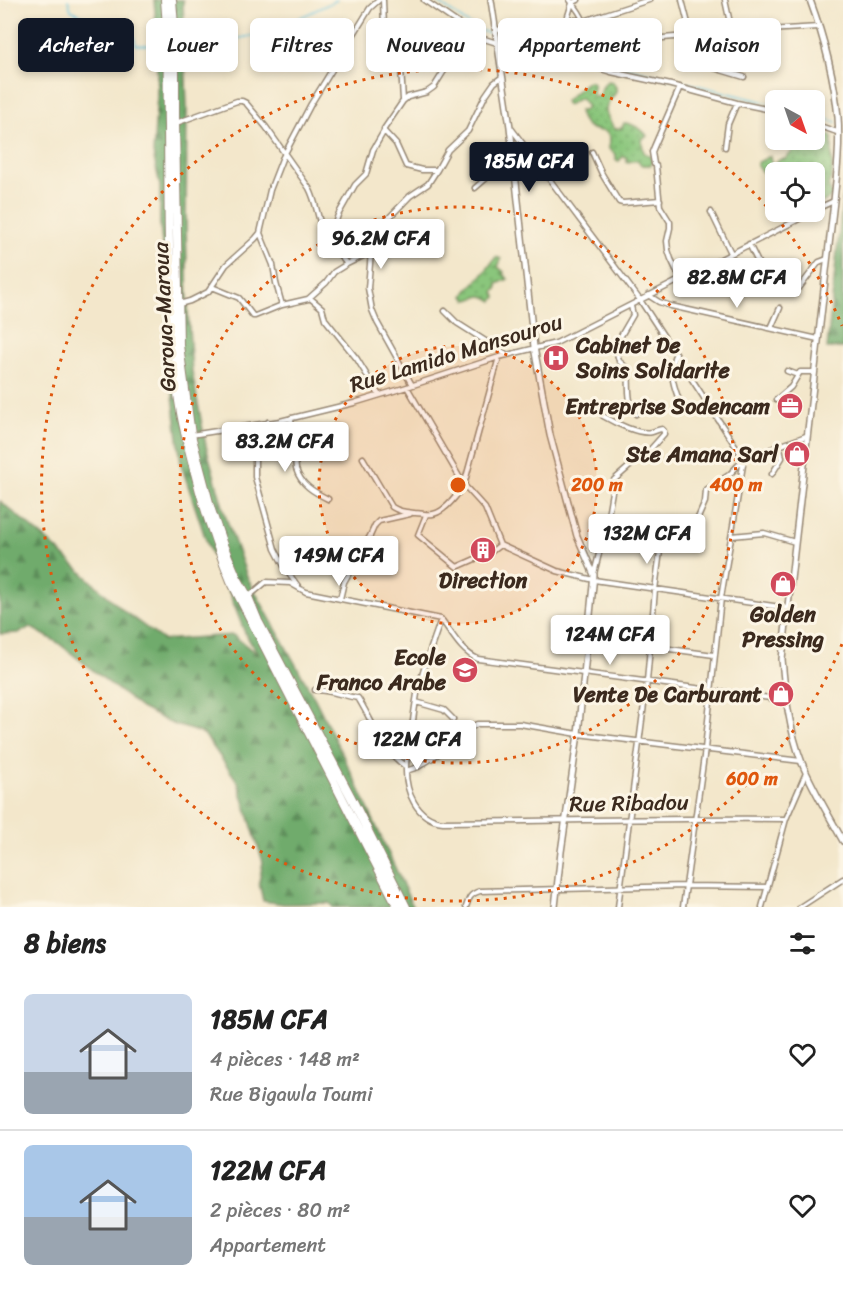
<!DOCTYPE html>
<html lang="fr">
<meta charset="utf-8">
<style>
:root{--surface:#fff;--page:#f2f2f2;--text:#222;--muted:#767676;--line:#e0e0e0;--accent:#111827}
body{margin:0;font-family:Sriracha,sans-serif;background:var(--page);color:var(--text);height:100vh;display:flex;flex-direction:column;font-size:22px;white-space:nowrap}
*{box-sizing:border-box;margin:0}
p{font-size:20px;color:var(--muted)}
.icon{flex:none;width:33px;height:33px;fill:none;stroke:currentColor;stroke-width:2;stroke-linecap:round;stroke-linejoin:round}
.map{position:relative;height:907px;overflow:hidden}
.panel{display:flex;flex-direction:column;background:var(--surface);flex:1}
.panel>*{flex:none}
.hud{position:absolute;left:18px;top:18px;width:807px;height:54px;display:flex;gap:12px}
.needle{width:39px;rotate:140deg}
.tools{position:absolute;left:765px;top:90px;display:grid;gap:12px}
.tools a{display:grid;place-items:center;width:60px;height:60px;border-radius:9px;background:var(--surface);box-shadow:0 3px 9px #0003;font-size:30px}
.price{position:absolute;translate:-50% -51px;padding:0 14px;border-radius:6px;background:#fff;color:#222;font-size:20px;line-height:39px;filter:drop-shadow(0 2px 3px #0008)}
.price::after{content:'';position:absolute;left:50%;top:36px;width:18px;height:14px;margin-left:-9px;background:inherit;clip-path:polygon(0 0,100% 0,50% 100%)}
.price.on{background:var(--accent);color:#fff}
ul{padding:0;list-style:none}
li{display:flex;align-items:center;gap:18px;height:150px;padding:0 24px}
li+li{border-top:2px solid var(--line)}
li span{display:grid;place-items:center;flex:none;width:168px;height:120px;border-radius:9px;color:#555}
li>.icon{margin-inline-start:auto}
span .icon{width:72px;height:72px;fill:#fffc;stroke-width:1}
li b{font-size:26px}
h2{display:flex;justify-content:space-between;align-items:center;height:72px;padding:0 24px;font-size:26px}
.chip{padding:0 21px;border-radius:9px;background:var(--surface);box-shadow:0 3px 9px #0003;font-size:21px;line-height:54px}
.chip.on{background:var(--accent);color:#fff}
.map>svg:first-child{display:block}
.grass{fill:url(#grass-dots);stroke:#62784d;stroke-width:1.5}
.forest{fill:url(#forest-firs);stroke:#556a45;stroke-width:1.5}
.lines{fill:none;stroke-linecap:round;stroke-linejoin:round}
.stream{stroke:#64c5e2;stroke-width:1.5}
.street-casing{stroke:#978874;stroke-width:7}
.secondary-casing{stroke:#978874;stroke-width:8}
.highway-casing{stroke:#978874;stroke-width:10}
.street{stroke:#fff;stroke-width:4}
.secondary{stroke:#fff;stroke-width:5}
.highway{stroke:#fff;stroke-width:8}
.ring{fill:none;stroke:#df570d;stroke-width:3;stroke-dasharray:3 6}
.labels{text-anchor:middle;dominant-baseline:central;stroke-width:6;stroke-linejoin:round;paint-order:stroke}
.street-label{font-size:22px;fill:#3b2a1e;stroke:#fcf5e5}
.poi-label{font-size:22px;font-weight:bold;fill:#3b2a1e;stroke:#fcf5e5;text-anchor:end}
.centre{fill:#df570d;stroke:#fcf5e5;stroke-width:3}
.ring-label{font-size:18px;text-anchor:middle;font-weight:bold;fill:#df570d;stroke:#fcf5e5;stroke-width:6;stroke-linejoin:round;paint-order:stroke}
</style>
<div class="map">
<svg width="843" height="907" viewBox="0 0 843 907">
<defs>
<pattern id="grass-dots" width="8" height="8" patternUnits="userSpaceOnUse" patternTransform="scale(1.5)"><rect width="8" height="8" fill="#8ac67c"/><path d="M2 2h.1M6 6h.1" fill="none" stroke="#72a165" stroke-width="1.8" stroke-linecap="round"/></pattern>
<pattern id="forest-firs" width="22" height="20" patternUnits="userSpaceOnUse" patternTransform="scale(1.5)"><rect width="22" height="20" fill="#6fab6c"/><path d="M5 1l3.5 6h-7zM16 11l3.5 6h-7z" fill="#5c8b58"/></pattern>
</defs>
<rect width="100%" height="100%" fill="#fcf5e5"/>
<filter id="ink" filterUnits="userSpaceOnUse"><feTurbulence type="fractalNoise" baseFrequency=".0167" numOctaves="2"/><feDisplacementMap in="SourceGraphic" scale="12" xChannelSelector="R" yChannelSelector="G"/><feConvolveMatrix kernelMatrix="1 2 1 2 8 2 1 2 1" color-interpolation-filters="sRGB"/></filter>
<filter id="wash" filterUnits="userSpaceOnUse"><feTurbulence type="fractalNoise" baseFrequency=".008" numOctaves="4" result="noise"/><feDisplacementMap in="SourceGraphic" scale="24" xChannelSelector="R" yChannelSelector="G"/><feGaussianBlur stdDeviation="1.35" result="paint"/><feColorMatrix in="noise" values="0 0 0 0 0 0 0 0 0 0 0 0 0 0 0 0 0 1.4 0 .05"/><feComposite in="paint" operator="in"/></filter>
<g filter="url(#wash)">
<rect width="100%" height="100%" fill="#f3e7cb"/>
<path class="grass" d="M588 81 592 82 594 85 592 96 598 97 604 84 608 81 613 82C623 96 607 95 606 110 606 117 612 123 614 129L622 128 624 123C632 123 643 130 647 136L641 139 644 153 651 156 653 161 651 165H642L636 160 628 162 626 161 627 158 623 156 619 161 616 160V155L609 149 610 137 606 132C603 131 599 131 596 130 586 128 581 120 579 111H583L587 107 581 98C576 99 572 103 567 105L565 101Z
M830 135 832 137V174L828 186 832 195 830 198 815 207V192L817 187 815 182 814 172H780L778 171 770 177 765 175 757 166V163L770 156 771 162 773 164 781 159H785L792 152 790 146C795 143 802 143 808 144L817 137H826Z
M496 257 501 259 498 267 504 272 503 274 508 279 497 284V289L494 292 496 297 493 301C489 299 486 296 482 296 477 296 473 300 467 300L464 296 467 291 485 272Z"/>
<path class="forest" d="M154 0H183L187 107 186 221 188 312 192 372 206 446 226 518 248 579 315 699 356 782 413 907H333L329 903 284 904 263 901 259 882 263 862 238 782 204 734 173 724 141 708 57 642 30 627 19 633 0 634V501L49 542 125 612 163 640 233 635 258 655 245 633 227 587 209 549 181 464 167 344 166 280 160 225V186L153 153 157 96V35Z
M843 193V348H827Z"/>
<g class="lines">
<path class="stream" d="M68 0 71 10 95 22 120 27 130 23 136 45H165
M435 0 477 30 776 105
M178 45 197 44 231 40 270 32 337 0
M814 115 836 122"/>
</g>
</g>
<g filter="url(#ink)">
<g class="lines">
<defs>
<path id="street" d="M383 0 384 27 386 38 401 68 403 100
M424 0 478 37
M570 0C575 6 581 14 584 22 588 31 585 40 594 44L732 32 819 27
M682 0 691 35 687 52V60L744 77
M725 0 732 32
M567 19 584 21 649 0
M495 29 544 39 567 19 572 3 578 0
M544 39C567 51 569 52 593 44
M502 77 494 83 485 96 468 131 448 150 437 170H422L406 166 396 144 384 131V129L403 101 408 97 427 92 434 87 444 71 478 37 497 43 524 48 572 60 611 72 671 85 737 103 776 111
M176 123 237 101H242L246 103 266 127 309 188C316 201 317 215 322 228 327 242 338 253 347 264
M814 124 837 132
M511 128 640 300 744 459 721 598 705 749 683 907
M725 147 728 124 737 103
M592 152 602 174 619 202 623 203 660 200
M654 164 652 152 654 147 680 87
M656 166 660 206 670 222V228L667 241 668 250 671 259 680 278
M475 188 498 168 514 163
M814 210 834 201
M711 212 731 253
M260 233 273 265 276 283 282 305
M329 241 338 215 355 185 366 174 373 150 384 131
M749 244 767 281
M212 287 239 298 253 316H255L282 305 308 299 326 283 334 272 347 264 371 252
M800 287 819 262 827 259
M648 295 659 302 671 306 818 339
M310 298 322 308 325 319 357 359 379 395
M179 304 190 301 208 292 226 265 255 239 260 233 270 190 282 159 311 104 370 8 379 0
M631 306 633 315 615 346 619 361 628 369C630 384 626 401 636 414
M445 311 457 323 506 354
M771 328 780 308
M676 353C666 372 677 395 684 413
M787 371 798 375
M412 385 377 322 372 310 368 288 371 252 375 239 383 224 410 196 428 184 437 170
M407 387 464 485 485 508 500 545 557 571 594 580 787 608
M776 400 791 387 800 372H814
M291 418 296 469C301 485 314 492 328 499
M268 422 263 430 255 459V477L275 549 286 570 298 586
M191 435 280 421 354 403 407 387 499 357 556 343 813 212
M363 458 392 507C400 512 405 512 415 513 421 513 427 515 433 514 445 512 458 494 464 485L499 357
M772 474 782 458 780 447
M426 515 418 535 457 567 491 552 500 545
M694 527 705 502 706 490 729 475 744 459 806 436
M732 536 764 533 795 542
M594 574 607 521 614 480 639 458 647 453 664 434V431L662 429C659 429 656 431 652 432 639 435 615 423 603 416
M248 597 266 582 290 583 306 592 441 619C452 633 461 652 478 659L785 700
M340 599 344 582 370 536 375 525 379 521 410 514
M441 619C433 643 423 668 417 694 415 706 413 718 412 730 410 742 406 755 406 767 405 791 416 819 443 822 557 821 672 818 786 819
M588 638 714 655
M315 690C330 690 343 696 358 698 373 722 382 750 405 766
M416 702 444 710 453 719
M406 771 418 767 429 760 441 752 467 730 477 724H520L578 734 801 761
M466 907C469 898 470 894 480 891L685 886 768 887
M618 907 647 681 655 590 661 543
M762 907 786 819 806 773
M800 907 843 879"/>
<path id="secondary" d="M491 0 510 127 534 347 550 435 577 536 594 575 578 734 561 852 555 907
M810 0C824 38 834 76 838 117 840 144 837 173 834 201L782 659C785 694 789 729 802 763 813 790 829 815 843 841"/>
<path id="highway" d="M165 0C169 42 167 84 168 127 169 216 167 306 178 394 181 418 187 442 193 465 203 506 215 542 231 581L398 907
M172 0 175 38V123L179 345 191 435 211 510 223 545 237 578 248 597 258 621 352 799 406 907"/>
</defs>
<use href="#street" class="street-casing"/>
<use href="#secondary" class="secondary-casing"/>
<use href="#highway" class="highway-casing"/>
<use href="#street" class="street"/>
<use href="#secondary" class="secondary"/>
<use href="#highway" class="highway"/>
</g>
</g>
<circle cx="458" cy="485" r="139" fill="#df570d" fill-opacity=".12"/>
<g class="ring">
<circle cx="458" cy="485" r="139"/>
<circle cx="458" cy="485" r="278"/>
<path d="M842 644A416 416 0 1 1 842 326"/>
</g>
<defs>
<symbol id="hospital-disc" viewBox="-11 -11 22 22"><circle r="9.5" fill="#d1495b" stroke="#fcf5e5"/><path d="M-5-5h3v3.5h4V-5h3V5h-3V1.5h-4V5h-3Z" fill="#fff"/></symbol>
<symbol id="office-disc" viewBox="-11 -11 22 22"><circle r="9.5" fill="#d1495b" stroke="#fcf5e5"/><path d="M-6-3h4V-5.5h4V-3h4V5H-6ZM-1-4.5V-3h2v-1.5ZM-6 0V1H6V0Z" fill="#fff"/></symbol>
<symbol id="shop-disc" viewBox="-11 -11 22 22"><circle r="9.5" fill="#d1495b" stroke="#fcf5e5"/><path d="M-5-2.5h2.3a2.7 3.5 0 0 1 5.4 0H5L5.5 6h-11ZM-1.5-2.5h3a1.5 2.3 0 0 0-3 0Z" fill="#fff"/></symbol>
<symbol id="building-disc" viewBox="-11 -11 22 22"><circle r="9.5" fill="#d1495b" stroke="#fcf5e5"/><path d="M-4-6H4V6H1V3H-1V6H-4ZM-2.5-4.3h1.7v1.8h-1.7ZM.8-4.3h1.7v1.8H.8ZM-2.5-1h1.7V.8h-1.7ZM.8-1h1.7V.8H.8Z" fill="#fff"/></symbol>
<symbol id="school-disc" viewBox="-11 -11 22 22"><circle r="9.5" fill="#d1495b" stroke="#fcf5e5"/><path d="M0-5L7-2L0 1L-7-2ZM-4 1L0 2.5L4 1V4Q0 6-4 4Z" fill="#fff"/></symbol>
</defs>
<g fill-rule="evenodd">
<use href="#hospital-disc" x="541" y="343" width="30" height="30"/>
<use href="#office-disc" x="775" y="391" width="30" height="30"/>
<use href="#shop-disc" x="782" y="439" width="30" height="30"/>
<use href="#building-disc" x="468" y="535" width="30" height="30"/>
<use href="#shop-disc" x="768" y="569" width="30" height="30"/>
<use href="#school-disc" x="450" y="655" width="30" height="30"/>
<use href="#shop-disc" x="766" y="679" width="30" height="30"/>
</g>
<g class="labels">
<g class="street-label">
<text transform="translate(164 317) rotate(-93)">Garoua-Maroua</text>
<text transform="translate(456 353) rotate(-17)">Rue Lamido Mansourou</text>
<text transform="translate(629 803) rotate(-1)">Rue Ribadou</text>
</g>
<g class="poi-label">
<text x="576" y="345" text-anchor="start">Cabinet De<tspan x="576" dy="25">Soins Solidarite</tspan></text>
<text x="770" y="406">Entreprise Sodencam</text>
<text x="778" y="454">Ste Amana Sarl</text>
<text x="483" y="580" text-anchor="middle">Direction</text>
<text x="783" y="614" text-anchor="middle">Golden<tspan x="783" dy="25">Pressing</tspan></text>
<text x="446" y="657">Ecole<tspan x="446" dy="25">Franco Arabe</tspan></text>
<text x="762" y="694">Vente De Carburant</text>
</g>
</g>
<circle cx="458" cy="485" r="9" class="centre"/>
<g class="ring-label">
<text x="597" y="491">200 m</text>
<text x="736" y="491">400 m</text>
<text x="752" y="785">600 m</text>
</g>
</svg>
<div class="tools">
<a><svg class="needle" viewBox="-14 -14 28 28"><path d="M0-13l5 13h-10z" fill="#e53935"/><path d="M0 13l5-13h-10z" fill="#767676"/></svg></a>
<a><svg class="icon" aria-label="locate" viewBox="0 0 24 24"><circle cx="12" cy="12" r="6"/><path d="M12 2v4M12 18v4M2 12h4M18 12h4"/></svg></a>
</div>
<b class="price on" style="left:529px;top:193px">185M CFA</b>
<b class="price" style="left:381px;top:270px">96.2M CFA</b>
<b class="price" style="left:737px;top:309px">82.8M CFA</b>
<b class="price" style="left:285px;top:473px">83.2M CFA</b>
<b class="price" style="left:647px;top:565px">132M CFA</b>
<b class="price" style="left:339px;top:587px">149M CFA</b>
<b class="price" style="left:610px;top:666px">124M CFA</b>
<b class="price" style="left:417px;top:771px">122M CFA</b>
<div class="hud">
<a class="chip on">Acheter</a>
<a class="chip">Louer</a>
<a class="chip">Filtres</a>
<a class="chip">Nouveau</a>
<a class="chip">Appartement</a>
<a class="chip">Maison</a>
</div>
</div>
<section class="panel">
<h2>8 biens<svg class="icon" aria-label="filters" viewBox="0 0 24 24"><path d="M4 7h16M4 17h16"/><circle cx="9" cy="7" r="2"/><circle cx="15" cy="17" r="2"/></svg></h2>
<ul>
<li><span style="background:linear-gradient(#c9d6e8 65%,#9aa5b1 0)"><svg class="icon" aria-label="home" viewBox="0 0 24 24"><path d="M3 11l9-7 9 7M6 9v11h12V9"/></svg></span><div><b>185M CFA</b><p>4 pièces · 148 m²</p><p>Rue Bigawla Toumi</p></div><svg class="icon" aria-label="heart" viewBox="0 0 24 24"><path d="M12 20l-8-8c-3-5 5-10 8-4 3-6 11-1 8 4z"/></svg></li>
<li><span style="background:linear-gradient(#a9c7e8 60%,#9aa5b1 0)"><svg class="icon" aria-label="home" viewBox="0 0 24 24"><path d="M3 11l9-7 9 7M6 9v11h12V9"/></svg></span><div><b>122M CFA</b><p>2 pièces · 80 m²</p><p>Appartement</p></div><svg class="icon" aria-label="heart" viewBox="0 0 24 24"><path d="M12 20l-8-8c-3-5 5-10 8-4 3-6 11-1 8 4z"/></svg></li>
</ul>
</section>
